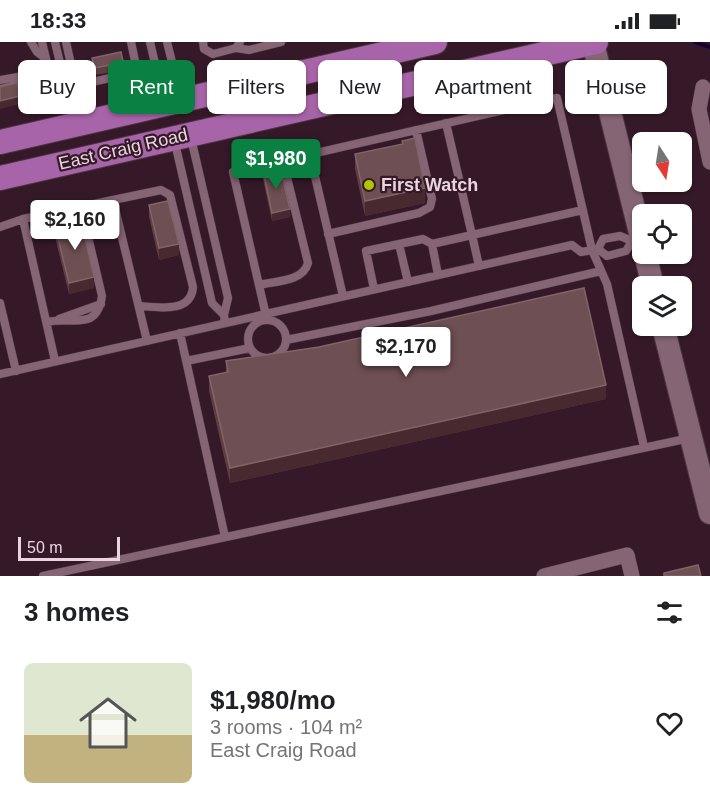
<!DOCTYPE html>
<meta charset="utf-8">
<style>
:root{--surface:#fff;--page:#f2f2f2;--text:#202124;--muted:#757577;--accent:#0b8043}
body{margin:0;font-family:Arial,sans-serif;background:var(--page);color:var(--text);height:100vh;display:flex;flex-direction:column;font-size:22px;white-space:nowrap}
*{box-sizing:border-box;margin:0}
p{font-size:20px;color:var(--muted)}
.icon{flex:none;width:33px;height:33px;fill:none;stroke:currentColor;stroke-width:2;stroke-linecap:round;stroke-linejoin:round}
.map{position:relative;height:534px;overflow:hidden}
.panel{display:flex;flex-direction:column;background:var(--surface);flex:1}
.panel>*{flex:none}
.top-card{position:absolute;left:18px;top:18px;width:675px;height:54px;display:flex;gap:12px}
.needle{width:39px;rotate:168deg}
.fabs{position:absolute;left:632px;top:90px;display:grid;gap:12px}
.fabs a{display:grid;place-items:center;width:60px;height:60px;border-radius:9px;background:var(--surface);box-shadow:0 2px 4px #0004;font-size:30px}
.scale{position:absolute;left:18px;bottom:15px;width:102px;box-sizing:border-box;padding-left:6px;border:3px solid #e8d5de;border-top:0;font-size:16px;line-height:21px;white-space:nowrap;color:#e8d5de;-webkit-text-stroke:4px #351928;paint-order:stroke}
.price{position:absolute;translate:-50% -51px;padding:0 14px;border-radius:6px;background:#fff;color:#222;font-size:20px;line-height:39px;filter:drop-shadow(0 2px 3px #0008)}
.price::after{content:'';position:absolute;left:50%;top:36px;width:18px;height:14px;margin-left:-9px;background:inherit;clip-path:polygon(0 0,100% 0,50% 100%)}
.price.active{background:var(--accent);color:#fff}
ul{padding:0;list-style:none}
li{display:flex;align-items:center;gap:18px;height:150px;padding:0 24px}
li span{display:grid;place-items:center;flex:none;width:168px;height:120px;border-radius:9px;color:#555}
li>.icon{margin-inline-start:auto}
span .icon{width:72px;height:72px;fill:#fffc;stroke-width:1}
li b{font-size:26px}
h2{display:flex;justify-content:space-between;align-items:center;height:72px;padding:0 24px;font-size:26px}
.pill{padding:0 21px;border-radius:9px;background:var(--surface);box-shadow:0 2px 4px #0004;font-size:21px;line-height:54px}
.pill.active{background:var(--accent);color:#fff}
.status{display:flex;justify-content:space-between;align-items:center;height:42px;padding:0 30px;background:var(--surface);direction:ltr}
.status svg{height:16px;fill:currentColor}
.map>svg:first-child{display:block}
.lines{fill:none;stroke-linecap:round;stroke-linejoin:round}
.stream{stroke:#170333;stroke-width:4}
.lane-casing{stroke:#4c3642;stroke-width:9}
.street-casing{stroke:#4c3642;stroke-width:16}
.secondary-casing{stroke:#4c3642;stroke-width:24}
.primary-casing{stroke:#4c3642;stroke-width:26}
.lane{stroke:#856474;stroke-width:8}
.street{stroke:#856474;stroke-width:15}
.secondary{stroke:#856474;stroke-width:22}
.primary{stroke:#a764a8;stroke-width:24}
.wall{fill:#5f3e42}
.shaded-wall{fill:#482930}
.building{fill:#6e4f53;stroke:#816468;stroke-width:1.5}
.poi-dot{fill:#b0c502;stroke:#351928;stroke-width:2}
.labels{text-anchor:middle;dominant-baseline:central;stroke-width:4.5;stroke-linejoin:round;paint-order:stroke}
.street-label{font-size:18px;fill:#e8d5de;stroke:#351928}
.poi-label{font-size:18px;font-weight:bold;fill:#e8d5de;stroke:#351928;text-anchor:start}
</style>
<div class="status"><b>18:33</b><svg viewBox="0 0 49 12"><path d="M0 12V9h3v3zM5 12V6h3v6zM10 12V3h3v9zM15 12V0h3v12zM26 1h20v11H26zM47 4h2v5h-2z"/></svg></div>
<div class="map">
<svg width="710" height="534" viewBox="0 0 710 534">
<rect width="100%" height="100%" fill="#351928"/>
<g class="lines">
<path class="stream" d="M695 0 710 5"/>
<defs>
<path id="lane" d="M31 0 37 10 45 16
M55 0C67 51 64 46 115 35
M66 0 73 31 70 41
M150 0 164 60
M167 0 181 56
M203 0 204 7 213 12 236 6 240 0
M236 6 249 8 281 0
M464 32 475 74
M124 33 133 27 135 19 131 0
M0 38 18 35 29 41
M0 47 46 36 49 29 42 0
M191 96 228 256 224 273 225 281
M175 101 212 261 224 273
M310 113 343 254
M113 158 161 148 170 153 193 245C191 272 158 265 139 264
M0 185 23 177
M328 192 419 171 430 165 432 157 416 88
M399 202 408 240
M432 202 438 233
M598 207 603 197 620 194 632 199 637 198
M479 224 472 193 583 168
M259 243C275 239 303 240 308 221L283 119
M374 247 366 209 423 197 432 202 472 193 446 81
M0 261 16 329
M59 277 101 262
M267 278 233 130 557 56 592 208 607 242 644 405
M248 297a19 19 0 1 1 38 0a19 19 0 1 1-38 0Z
M47 280C72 274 97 290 102 254L81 165
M180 291 225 495
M286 298 431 269 601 229
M55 319 23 177 113 158 147 299
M186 319 250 306
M0 332 572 203 581 210 598 207 607 214 626 209 632 199
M43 534 690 396"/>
<path id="street" d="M703 45 699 67 710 120
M544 534 627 513 632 534"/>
<path id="secondary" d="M593 1 642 199
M645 212 653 244
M663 284 710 471"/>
<path id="primary" d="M0 100 435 0
M0 136 596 0"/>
</defs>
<use href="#lane" class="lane-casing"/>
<use href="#street" class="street-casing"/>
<use href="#secondary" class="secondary-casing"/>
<use href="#primary" class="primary-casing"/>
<use href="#lane" class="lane"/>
<use href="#street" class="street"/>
<use href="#secondary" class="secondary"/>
<use href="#primary" class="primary"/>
</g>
<path class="wall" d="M121 10 123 27 120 29 94 33 92 24V16Z
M402 99 425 161 365 174 355 127V112L402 102Z
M263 129 290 175 272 179 263 137Z
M149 163 179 213 159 218 149 175Z
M55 184 94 246 69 252 55 195Z
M226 319 606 357 230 441 209 349V334L226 331Z"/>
<path class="shaded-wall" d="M123 19V27L120 29V21Z
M20 54V62L0 67V59Z
M425 146V161L365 174V159Z
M290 167V175L272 179V171Z
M179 202V213L159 218V206Z
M94 235V246L69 252V241Z
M606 343V357L230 441V426Z"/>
<path class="building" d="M121 10 123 19 120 21 94 26 92 16Z
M17 41 20 54 0 59V45Z
M415 96 425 146 365 159 355 112 403 102 402 99Z
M280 125 290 167 272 171 263 129Z
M168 159 179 202 159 206 149 163Z
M81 178 94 235 69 241 55 184Z
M584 246 606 343 230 426 209 334 228 330 226 319 319 305Z
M698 523 701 534H664V531Z"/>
<circle class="poi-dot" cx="369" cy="143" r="6"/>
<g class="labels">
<g class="street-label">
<text transform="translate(123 107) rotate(-13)">East Craig Road</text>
</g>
<g class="poi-label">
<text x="381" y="143">First Watch</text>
</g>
</g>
</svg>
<div class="fabs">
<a><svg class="needle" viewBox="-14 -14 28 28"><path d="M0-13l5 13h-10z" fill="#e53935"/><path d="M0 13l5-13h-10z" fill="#757577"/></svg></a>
<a><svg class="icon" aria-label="locate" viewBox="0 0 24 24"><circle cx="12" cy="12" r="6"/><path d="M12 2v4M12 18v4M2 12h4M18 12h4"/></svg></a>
<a><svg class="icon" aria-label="layers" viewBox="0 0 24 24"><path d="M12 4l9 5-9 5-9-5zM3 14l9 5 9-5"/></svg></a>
</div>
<div class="scale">50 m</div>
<b class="price active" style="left:276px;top:148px">$1,980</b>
<b class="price" style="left:75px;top:209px">$2,160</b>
<b class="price" style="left:406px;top:336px">$2,170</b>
<div class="top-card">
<a class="pill">Buy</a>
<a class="pill active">Rent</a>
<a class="pill">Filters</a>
<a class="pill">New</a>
<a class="pill">Apartment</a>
<a class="pill">House</a>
</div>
</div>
<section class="panel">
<h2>3 homes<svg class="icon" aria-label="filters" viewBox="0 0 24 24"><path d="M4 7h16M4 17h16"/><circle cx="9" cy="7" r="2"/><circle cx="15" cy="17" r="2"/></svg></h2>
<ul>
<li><span style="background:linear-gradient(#dfe7d0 60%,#c2b280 0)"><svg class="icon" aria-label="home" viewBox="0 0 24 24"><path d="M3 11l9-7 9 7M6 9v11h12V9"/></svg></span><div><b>$1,980/mo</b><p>3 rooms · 104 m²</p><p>East Craig Road</p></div><svg class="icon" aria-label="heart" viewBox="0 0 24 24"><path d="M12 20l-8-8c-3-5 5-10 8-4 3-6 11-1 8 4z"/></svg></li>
</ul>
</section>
